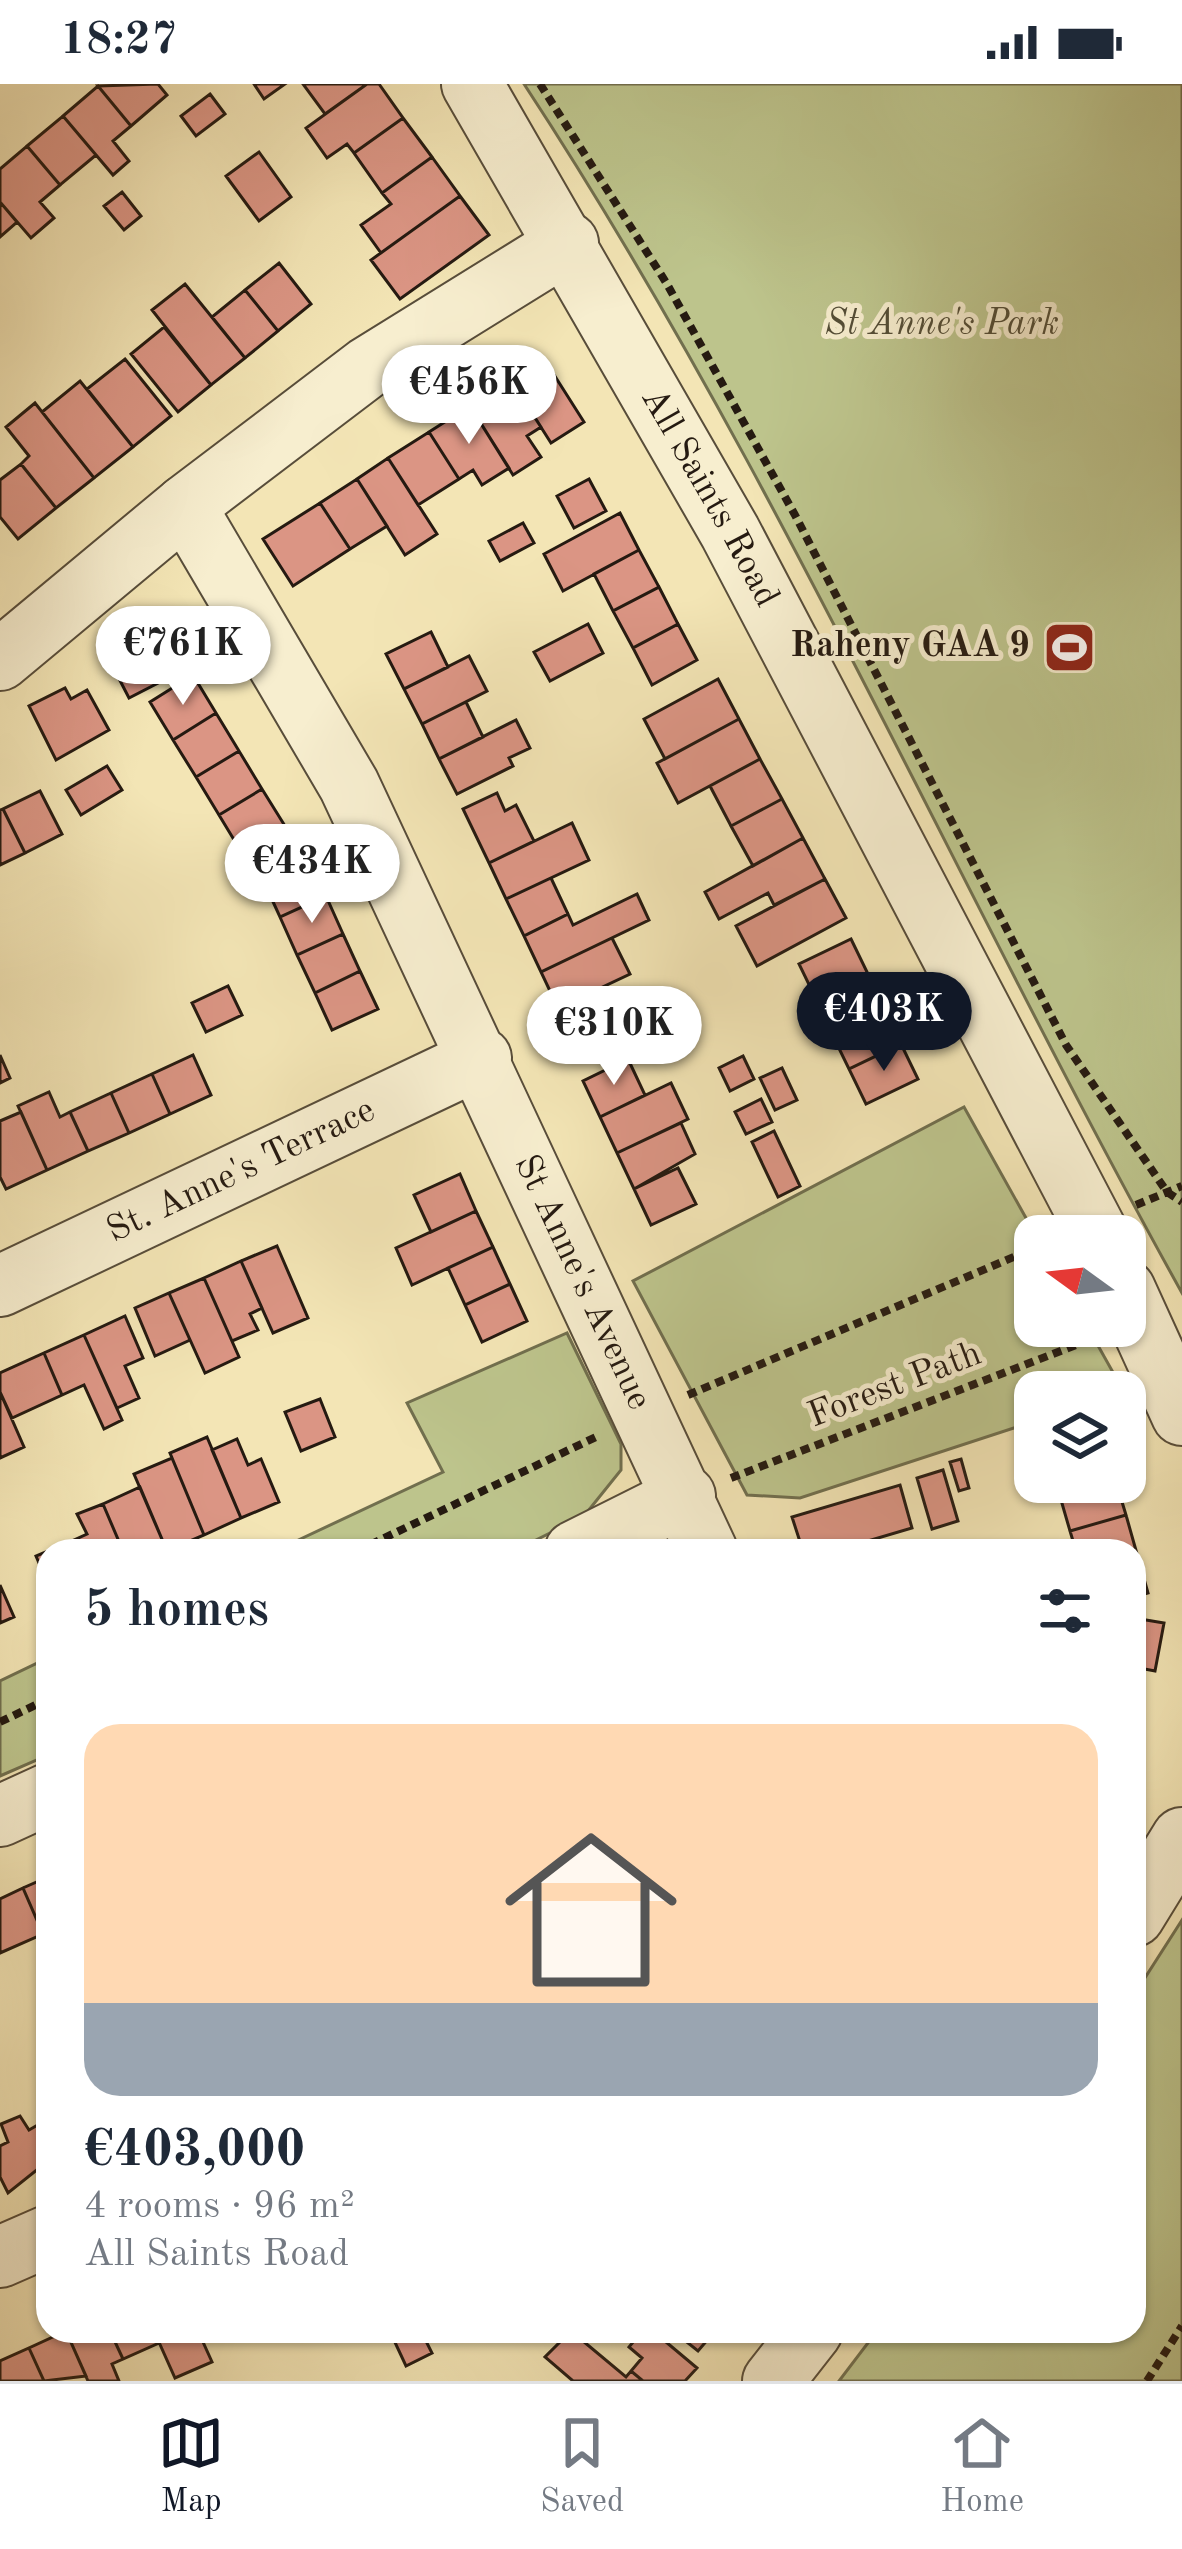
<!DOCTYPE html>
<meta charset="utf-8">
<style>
:root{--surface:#fff;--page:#f2f2f3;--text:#1f2937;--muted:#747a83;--line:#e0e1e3;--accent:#111827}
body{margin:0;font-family:"Old Standard TT",serif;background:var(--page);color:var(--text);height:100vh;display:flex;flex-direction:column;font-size:45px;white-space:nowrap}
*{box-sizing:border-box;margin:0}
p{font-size:39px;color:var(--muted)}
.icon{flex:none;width:66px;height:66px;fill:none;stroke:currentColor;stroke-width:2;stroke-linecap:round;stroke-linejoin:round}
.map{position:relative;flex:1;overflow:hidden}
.panel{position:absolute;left:36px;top:1455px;width:1110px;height:804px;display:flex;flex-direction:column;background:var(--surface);border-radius:36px;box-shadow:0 3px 9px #0004}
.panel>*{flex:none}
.needle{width:78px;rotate:285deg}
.controls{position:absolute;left:1014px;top:1131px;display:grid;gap:24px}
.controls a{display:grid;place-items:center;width:132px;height:132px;border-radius:24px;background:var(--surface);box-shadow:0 3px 9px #0004;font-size:60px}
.price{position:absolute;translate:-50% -102px;padding:0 27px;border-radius:42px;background:#fff;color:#222;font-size:39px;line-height:78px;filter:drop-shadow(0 3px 6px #0008)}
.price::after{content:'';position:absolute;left:50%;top:72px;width:36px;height:27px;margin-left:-18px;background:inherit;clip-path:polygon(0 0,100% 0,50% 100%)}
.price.current{background:var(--accent);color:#fff}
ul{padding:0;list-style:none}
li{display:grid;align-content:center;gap:24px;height:636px;padding:0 48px}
li span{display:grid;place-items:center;height:372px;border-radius:36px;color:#555}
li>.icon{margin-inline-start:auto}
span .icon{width:216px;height:216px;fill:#fffc;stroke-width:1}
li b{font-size:51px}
h2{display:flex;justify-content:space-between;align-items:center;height:144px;padding:0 48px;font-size:51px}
.status{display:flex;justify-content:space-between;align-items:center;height:84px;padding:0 60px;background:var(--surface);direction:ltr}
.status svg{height:33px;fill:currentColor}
.menu{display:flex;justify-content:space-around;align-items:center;height:168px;border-top:3px solid var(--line);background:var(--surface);font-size:33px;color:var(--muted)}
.menu a{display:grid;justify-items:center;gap:6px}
.menu .current{color:var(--accent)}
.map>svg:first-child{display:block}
.green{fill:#bdc48c;stroke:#716f4e;stroke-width:3}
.building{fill:#db9584;stroke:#251a11;stroke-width:3}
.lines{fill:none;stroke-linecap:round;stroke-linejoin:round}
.minor-casing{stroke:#584d3a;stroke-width:64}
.path{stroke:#251a11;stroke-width:8;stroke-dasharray:9 6;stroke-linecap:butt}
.minor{stroke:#f7eecf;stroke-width:60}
.labels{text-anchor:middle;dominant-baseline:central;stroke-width:10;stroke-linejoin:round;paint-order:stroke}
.park-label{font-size:36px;font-style:italic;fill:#534d36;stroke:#f7eecf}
.street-label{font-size:36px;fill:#251a11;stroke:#f7eecf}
.poi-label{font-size:36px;font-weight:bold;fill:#251a11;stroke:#f7eecf;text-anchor:end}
</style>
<div class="status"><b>18:27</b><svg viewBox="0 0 49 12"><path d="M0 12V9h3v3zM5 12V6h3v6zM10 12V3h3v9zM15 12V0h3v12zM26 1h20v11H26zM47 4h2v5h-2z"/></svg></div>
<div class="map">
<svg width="1182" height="2297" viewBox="0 0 1182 2297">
<rect width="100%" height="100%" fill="#f3e5b5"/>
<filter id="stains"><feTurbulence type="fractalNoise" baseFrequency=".00167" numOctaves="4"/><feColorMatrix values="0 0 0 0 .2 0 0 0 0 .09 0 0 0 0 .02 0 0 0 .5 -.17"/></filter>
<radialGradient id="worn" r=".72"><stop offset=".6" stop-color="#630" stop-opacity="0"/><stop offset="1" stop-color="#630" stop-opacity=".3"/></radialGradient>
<path class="green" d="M524 0H1182V1209C959 808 776 384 524 0Z
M964 1023 1036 1152 1035 1242H1087L1124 1308H1035V1337L800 1414 747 1411 633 1197Z
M567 1249 621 1360V1386L584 1432 514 1467H275L443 1388 407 1319Z
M48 1574V1671L0 1692V1597Z
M1182 1836V2297H839L877 2247H1134V1911Z"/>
<path class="building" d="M158 0 167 11 131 42 98 2Z
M254 0H285L264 15Z
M303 0H367L325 30Z
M367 0H379L403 34 354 69 347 60 327 74 306 44Z
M98 2 131 42 113 57 129 77 113 91 63 32Z
M210 10 225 30 196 52 181 32Z
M63 32 96 71 60 101 27 62Z
M403 34 432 73 382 109 354 69Z
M27 62 60 101 40 118 54 134 31 154 0 118V85Z
M259 68 291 113 259 137 226 92Z
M432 73 460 112 381 169 361 141 391 120 382 109Z
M122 108 141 132 124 146 104 122Z
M460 112 489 151 400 215 371 176Z
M0 118 17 138 0 153Z
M279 179 311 220 278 247 245 206Z
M185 200 245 274 211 301 152 226Z
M245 206 278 247 245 274 212 233Z
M164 243 211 301 178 328 131 270Z
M125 275 171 332 133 363 87 305Z
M544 275 584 338 551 359 511 296Z
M511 296 541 343 527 352 541 373 513 391 470 322Z
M80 297 133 363 94 394 42 328Z
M35 319 94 394 56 424 21 380 29 372 6 343Z
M470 322 509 384 482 401 473 386 459 395 429 348Z
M429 348 459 395 418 421 388 374Z
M388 374 437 450 405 471 357 395Z
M21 380 56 424 18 455 0 433V396Z
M357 395 387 442 350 465 320 419Z
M589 395 606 427 574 444 557 412Z
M320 419 350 465 293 502 263 455Z
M620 429 639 466 563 507 544 470Z
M523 439 534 459 500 477 489 457Z
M639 466 659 503 613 527 594 490Z
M659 503 678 540 633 564 613 527Z
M151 530 159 546 170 540 191 582 129 614 99 556Z
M588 540 603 569 550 597 534 568Z
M678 540 697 576 652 601 633 564Z
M431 548 448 583 404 605 386 570Z
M469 572 487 607 422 640 404 605Z
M193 591 216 629 173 656 150 618Z
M718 595 739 635 665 675 644 635Z
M65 604 71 615 87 606 109 646 56 676 29 622Z
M466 618 483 653 439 675 422 640Z
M216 629 239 667 196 693 173 656Z
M739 635 760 675 678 719 657 679Z
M516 636 530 664 509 674 513 682 457 710 439 675Z
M239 667 262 705 219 731 196 693Z
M760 675 782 715 731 742 710 702Z
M107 682 122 706 81 731 66 706Z
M262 705 285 742 242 769 219 731Z
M40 707 62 750 25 769 3 725Z
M497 709 505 727 516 721 534 757 489 779 463 725Z
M782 715 803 754 753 782 731 742Z
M3 725 25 769 0 781V726Z
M572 739 589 776 506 815 489 779Z
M803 754 825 795 774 821 768 809 719 835 705 808Z
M308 775 326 812 280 833 263 796Z
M551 794 568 830 524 852 506 815Z
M825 795 846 834 757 882 736 842Z
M637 810 649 836 541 888 524 852 568 830 573 841Z
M326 812 343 850 297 871 280 833Z
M343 850 360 887 315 909 297 871Z
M612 854 630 890 558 924 541 888Z
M851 855 868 890 816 915 799 880Z
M360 887 378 925 332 946 315 909Z
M868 890 885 925 832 950 816 915Z
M228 902 242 931 206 948 192 919Z
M603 903 621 939 576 961 558 924Z
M885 925 901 960 849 985 832 950Z
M901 960 918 995 866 1020 849 985Z
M0 971 10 994 0 999Z
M193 971 211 1011 170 1030 152 990Z
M743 972 754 995 730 1007 719 984Z
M628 975 645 1011 600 1033 583 997Z
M782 984 797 1016 775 1026 760 994Z
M152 990 170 1030 129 1049 111 1009Z
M671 999 688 1035 617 1069 600 1033Z
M49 1008 60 1033 70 1028 88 1067 47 1086 18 1022Z
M111 1009 129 1049 88 1067 70 1028Z
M761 1015 772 1038 746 1050 735 1028Z
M21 1028 47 1086 6 1105 0 1093V1037Z
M681 1039 695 1070 634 1105 617 1069Z
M774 1047 800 1102 778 1113 752 1058Z
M678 1084 696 1120 651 1141 634 1105Z
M460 1090 476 1127 431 1148 414 1111Z
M476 1127 493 1163 412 1201 396 1164Z
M277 1162 308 1234 273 1249 241 1177Z
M493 1163 510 1200 465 1221 448 1184Z
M241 1177 262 1224 250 1230 258 1246 232 1257 204 1194Z
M204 1194 239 1273 205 1289 169 1209Z
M510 1200 527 1237 482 1258 465 1221Z
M169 1209 190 1256 155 1272 135 1224Z
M125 1232 143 1274 125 1282 139 1314 117 1324 84 1251Z
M84 1251 122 1336 104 1345 84 1301 62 1311 44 1269Z
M44 1269 62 1311 12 1334 0 1308V1289Z
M0 1308 24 1363 0 1374Z
M320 1315 335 1353 301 1367 285 1328Z
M207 1353 241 1434 204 1451 170 1369Z
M237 1355 248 1381 261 1375 279 1418 241 1434 212 1366Z
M172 1374 204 1451 167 1467 134 1390Z
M961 1375 969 1404 959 1407 950 1378Z
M943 1386 958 1437 932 1445 917 1394Z
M1056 1398H1096L1059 1409Z
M1096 1398H1116L1126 1431 1070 1447 1059 1409Z
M900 1401 912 1444 834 1467H803L792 1433Z
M140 1403 167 1467H123L103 1420Z
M103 1420 123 1467H78L74 1456 87 1450 77 1430Z
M1126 1431 1137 1470 1076 1467 1070 1447Z
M74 1456 78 1467H48Z
M48 1467V1500L36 1472Z
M1137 1470 1148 1509 1134 1513V1471Z
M0 1501 14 1533 0 1539Z
M1134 1534 1164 1539 1155 1587 1134 1583Z
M1134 1583 1142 1585 1134 1625Z
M48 1793V1848L43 1850 23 1804Z
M23 1804 43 1850 0 1869V1815Z
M20 2032 29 2046 48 2035V2077L8 2109 0 2093V2062L8 2058 1 2040Z
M66 2247H110L123 2275 112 2280 119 2297H88Z
M66 2247 86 2292 44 2297 29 2264Z
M110 2247H154L159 2259 123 2275Z
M154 2247H198L212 2278 175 2294Z
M403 2247H421L432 2269 406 2282 392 2252Z
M571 2247 626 2293 631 2287 643 2297H573L545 2273Z
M642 2247H653L697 2284 685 2297H643L631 2287 642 2274 629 2263Z
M673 2247H715L698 2267Z
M29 2264 44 2297H0V2277Z"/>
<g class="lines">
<defs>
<g id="minor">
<path id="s1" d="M472 0 730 448 1099 1152"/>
<path id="s2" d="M185 422 349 701 707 1467"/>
<path d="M0 576 185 422 368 283 568 159"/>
<path id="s3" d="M0 1202 481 974"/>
<path d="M1125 1206 1182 1331"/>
<path d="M575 1467 685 1412"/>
<path d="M0 1732 48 1710"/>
<path d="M1134 1832 1182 1754"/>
<path d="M0 2173 48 2152"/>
<path d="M773 2297 812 2247"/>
</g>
</defs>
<use href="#minor" class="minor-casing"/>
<path class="path" d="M540 0 667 200 795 431 1066 961 1167 1108 1182 1118
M1136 1121 1182 1102
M688 1311 1035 1164
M731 1394 1097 1253
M357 1467 598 1352
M0 1638 48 1615
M1147 2297 1182 2242"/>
<use href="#minor" class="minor"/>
</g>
<defs>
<symbol id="stadium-square" viewBox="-11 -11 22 22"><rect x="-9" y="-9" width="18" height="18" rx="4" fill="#8f2418" stroke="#f7eecf"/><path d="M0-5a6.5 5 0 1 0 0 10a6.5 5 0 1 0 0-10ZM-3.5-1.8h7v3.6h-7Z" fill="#fff"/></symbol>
</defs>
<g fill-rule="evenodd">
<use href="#stadium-square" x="1040" y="534" width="59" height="59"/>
</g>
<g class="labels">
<g class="park-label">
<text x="942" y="241">St Anne's Park</text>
</g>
<g class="street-label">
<text stroke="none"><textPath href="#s1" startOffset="477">All Saints Road</textPath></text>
<text stroke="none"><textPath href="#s3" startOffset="267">St. Anne's Terrace</textPath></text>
<text stroke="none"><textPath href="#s2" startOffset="873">St Anne's Avenue</textPath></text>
<text transform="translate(895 1302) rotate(-21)">Forest Path</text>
</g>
<g class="poi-label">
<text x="1030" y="563">Raheny GAA 9</text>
</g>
</g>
<rect width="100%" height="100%" filter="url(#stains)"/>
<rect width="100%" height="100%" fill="url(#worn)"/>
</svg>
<div class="controls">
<a><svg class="needle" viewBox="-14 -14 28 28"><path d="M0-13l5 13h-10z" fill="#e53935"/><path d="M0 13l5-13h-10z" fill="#747a83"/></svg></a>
<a><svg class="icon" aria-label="layers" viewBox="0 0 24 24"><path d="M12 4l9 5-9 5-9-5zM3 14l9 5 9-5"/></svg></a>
</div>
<b class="price" style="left:469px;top:363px">€456K</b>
<b class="price" style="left:183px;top:624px">€761K</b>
<b class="price" style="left:312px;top:842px">€434K</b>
<b class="price current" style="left:884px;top:990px">€403K</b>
<b class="price" style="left:614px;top:1004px">€310K</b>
<section class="panel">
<h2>5 homes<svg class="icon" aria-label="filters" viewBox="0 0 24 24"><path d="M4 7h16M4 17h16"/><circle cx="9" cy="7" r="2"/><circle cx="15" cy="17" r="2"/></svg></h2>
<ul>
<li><span style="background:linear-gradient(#ffd9b3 75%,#9aa5b1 0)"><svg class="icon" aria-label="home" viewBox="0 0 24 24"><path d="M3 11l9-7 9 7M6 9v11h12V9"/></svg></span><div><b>€403,000</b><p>4 rooms · 96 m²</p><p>All Saints Road</p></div></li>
</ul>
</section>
</div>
<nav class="menu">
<a class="current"><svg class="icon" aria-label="map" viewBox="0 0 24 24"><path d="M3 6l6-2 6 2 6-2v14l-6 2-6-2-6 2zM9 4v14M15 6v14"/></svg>Map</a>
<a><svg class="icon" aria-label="saved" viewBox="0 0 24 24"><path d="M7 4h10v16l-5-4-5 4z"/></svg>Saved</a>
<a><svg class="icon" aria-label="home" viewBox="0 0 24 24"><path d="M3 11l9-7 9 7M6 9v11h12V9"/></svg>Home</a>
</nav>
